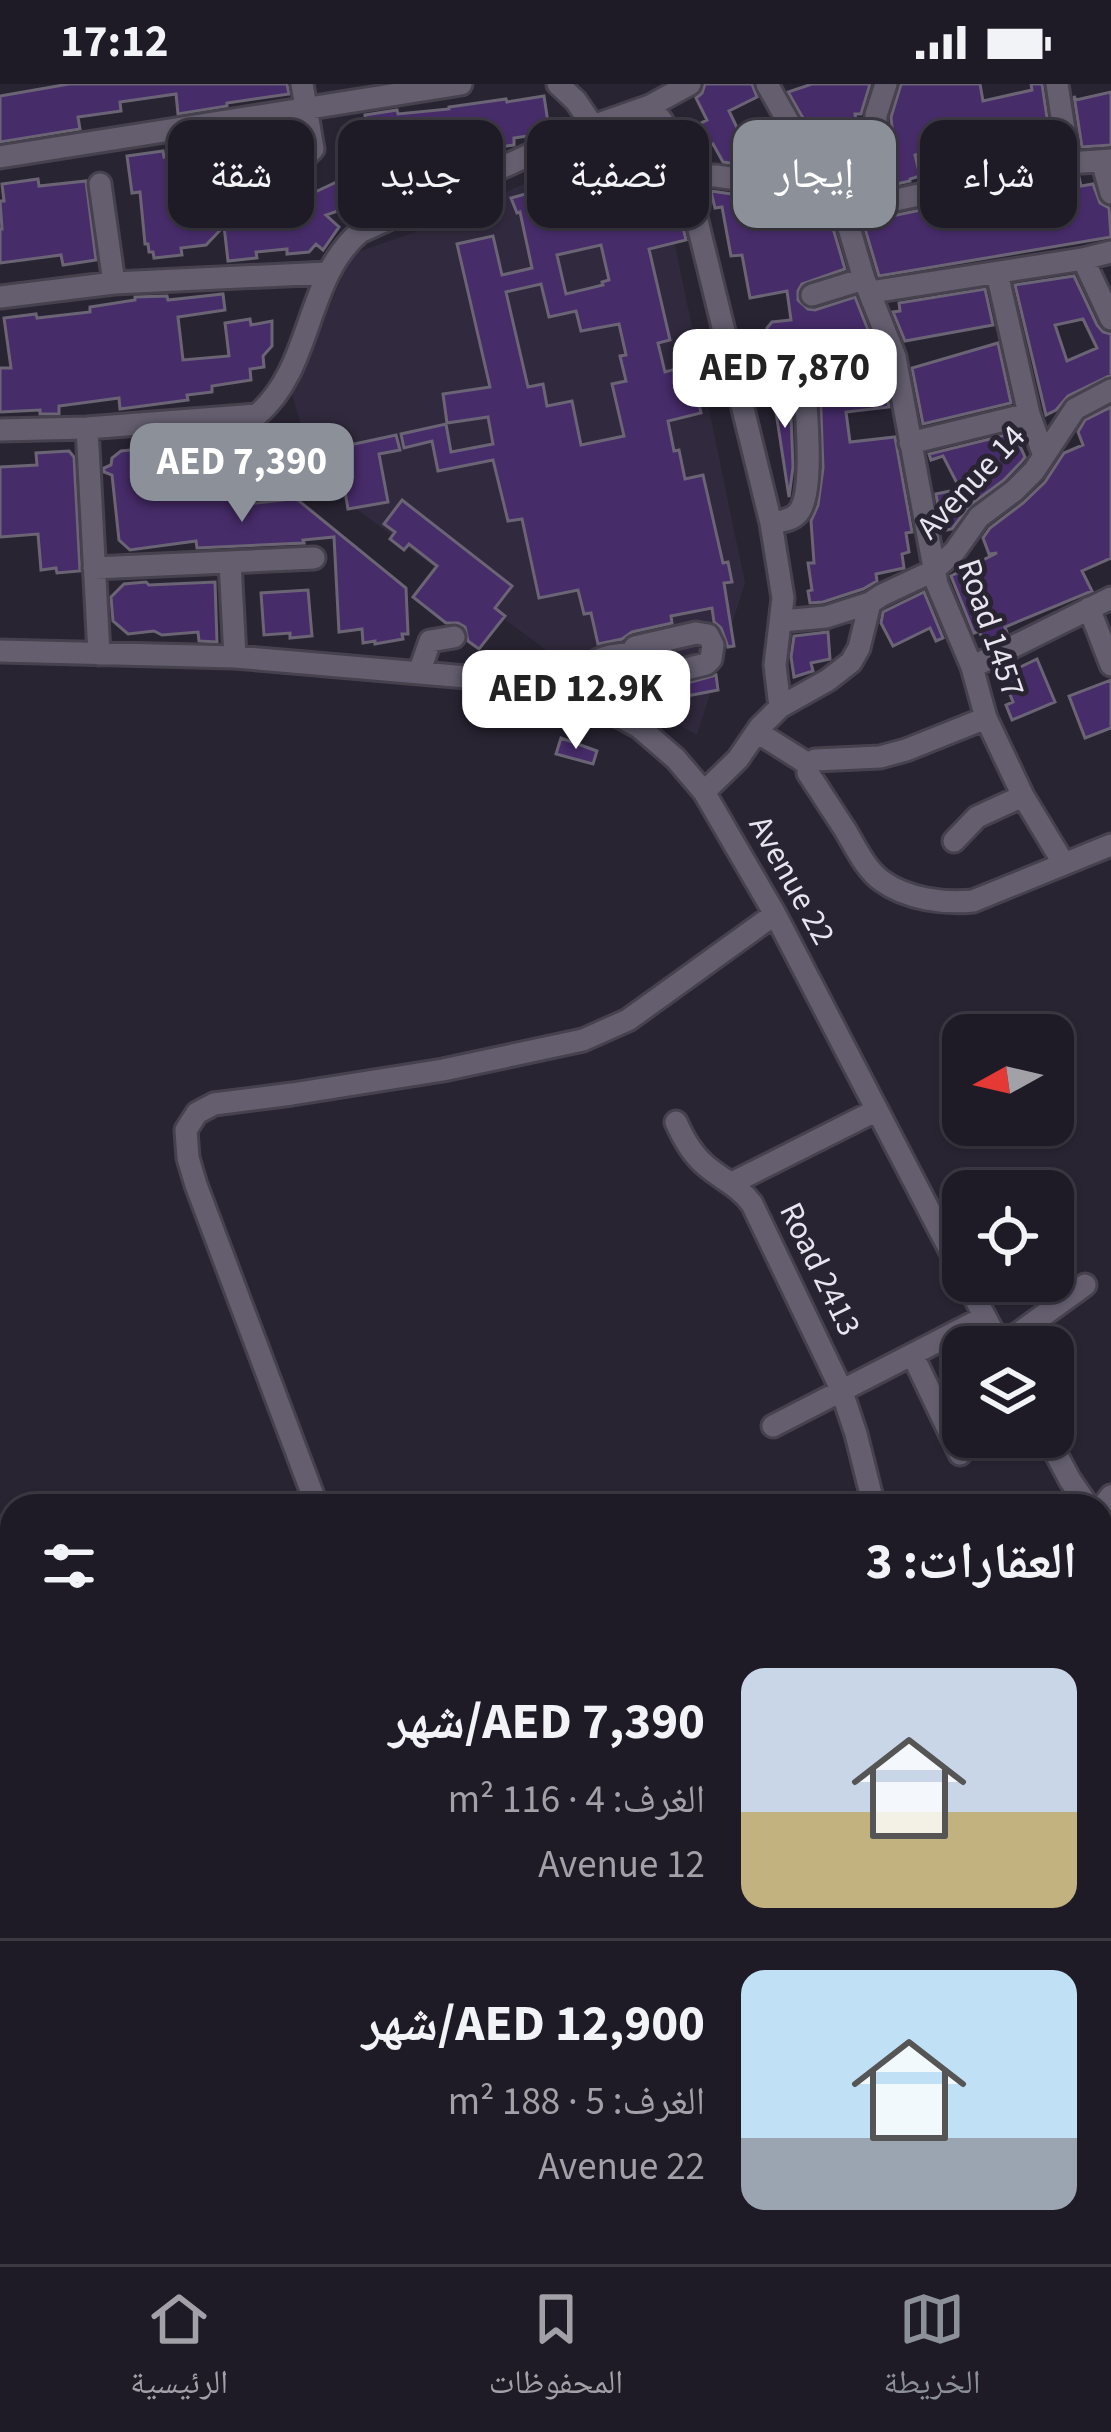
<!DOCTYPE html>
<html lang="ar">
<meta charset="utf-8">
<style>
:root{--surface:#1f1b26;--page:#2c2832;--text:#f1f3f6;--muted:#a1a1a7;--line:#3c3943;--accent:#8c9099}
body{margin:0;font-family:"Source Sans 3","Noto Naskh Arabic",sans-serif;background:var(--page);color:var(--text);direction:rtl;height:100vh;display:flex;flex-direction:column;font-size:45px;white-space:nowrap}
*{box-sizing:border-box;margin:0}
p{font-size:39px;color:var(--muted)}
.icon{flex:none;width:66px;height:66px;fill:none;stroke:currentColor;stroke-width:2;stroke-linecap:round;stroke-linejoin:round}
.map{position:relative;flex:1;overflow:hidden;direction:ltr}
.sheet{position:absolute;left:0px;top:1410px;width:1113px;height:771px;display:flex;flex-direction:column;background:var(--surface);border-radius:36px 36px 0 0;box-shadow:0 3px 9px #0004,0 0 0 3px var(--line);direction:rtl}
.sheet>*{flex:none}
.top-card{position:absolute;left:36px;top:36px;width:1041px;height:108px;direction:rtl;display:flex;gap:24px}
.needle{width:78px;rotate:262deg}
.tools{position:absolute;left:942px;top:930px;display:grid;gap:24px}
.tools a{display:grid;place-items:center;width:132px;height:132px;border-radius:24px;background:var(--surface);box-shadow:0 3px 9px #0004,0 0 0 3px var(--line);font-size:60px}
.price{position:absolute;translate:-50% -102px;padding:0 27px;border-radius:24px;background:#fff;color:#222;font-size:39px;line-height:78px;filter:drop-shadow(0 3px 6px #0008)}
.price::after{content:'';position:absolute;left:50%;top:72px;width:36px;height:27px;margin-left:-18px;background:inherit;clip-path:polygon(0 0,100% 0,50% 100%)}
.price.current{background:var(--accent);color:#fff}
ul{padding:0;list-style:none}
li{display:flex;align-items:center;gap:36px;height:300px;padding:0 36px}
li+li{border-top:3px solid var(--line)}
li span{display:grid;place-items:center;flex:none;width:336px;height:240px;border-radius:24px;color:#555}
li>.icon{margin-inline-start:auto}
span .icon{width:144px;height:144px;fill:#fffc;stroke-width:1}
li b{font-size:51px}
h2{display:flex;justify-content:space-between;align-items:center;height:144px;padding:0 36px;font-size:51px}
.chip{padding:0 42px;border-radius:24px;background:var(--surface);box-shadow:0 3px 9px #0004,0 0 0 3px var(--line);font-size:42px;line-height:108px}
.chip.current{background:var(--accent);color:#fff}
.status{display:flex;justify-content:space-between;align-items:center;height:84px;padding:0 60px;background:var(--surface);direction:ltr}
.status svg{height:33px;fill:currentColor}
.dock{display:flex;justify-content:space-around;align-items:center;height:168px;border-top:3px solid var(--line);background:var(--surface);font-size:33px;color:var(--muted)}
.dock a{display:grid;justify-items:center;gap:6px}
.dock .current{color:var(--accent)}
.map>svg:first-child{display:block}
.built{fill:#31293d}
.forest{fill:url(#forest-firs)}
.building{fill:#472c6a;stroke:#6a6475;stroke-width:3;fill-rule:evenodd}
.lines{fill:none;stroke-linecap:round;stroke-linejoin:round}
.minor-casing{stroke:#46414d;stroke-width:27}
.highway-casing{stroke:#46414d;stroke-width:36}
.minor{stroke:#645e6f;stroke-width:21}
.highway{stroke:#8b73b1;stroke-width:30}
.labels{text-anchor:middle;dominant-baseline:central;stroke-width:10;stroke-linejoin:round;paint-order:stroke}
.street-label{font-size:33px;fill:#e9e5ef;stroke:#292432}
</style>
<div class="status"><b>17:12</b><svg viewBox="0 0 49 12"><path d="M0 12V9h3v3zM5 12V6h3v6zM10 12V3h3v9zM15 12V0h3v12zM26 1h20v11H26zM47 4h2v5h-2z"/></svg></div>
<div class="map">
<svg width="1111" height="2180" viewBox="0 0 1111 2180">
<defs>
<pattern id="forest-firs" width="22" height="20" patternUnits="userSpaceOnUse" patternTransform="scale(3)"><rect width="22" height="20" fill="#684304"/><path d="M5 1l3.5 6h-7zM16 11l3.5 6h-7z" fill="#7e5e29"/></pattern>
</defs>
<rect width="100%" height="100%" fill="#292432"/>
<path class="built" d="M650 40 745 499 697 651 558 575 316 395 292 310 352 170 441 139Z"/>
<path class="forest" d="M0 1988 12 2000V2169H180L190 2180H0Z"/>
<path class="building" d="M69 0H287L289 10 227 19V22L178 30 176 10 120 18 121 27 78 33 80 45 0 58V12Z
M705 0H752L757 13 729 27 741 52 771 38 800 89 723 78 713 60 707 63 697 41 707 36 696 14 702 9Z
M812 0H870L861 30H855L856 36 832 41 852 77 835 90 788 8Z
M901 0H980L983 17 1032 6 1031 0H1042L1052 67 972 84 964 60 944 63 915 71 920 92 910 95V97L860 108 884 88 896 84 891 33Z
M1111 8V61L1082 63 1074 12 1076 16Z
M544 12 549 45 533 48 534 51 514 54V61L465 68 464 84 414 103 415 107 382 121 380 112 326 131 339 143 323 166 316 160 309 168 287 170V165L256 168 257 174 228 177 224 142 206 161 181 164 182 171 154 174 153 168H149L148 160H145L140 108 132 109 127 72 163 67 164 73 218 66 225 113 281 107 280 103 310 98 313 109 349 92 342 45 366 41 365 31 397 26 398 30 449 25V23L506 15 507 18Z
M659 69 672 97 686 156 649 165 670 256 658 259 665 288 690 281 701 329 668 337 674 367 679 366 685 395 703 391 723 479 728 478 732 498 724 499 734 562 728 563 721 544 714 538 712 524 671 532 672 539 632 548 622 555 598 560 591 529 584 530 578 506 539 514 522 435 508 437 493 376 438 387 432 357 404 364 401 350 446 340 451 368 493 360 488 333 447 339 443 310 490 303 457 160 493 152 502 191 532 184 520 128 517 129 511 114 562 100 560 94 602 86 609 125 665 113 654 70ZM601 161 609 196 602 198 603 201 566 210 557 171ZM541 200 549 233 576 227 581 247 619 240 626 271 620 272 626 297 612 300 624 352 581 361 572 317 547 322 543 300 528 303 506 208Z
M1079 93 1081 102 1093 100 1100 119 1109 124 1111 153 879 192 863 138Z
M38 95 39 102 86 97 96 176 63 181 61 171 0 179V145H2L0 117H4L2 100Z
M711 107 804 120 817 117 830 134 845 185 802 200 798 207V216L808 225 815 226 855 213 874 261 773 279 767 244 772 238 791 236 787 207 750 214 742 171 731 172 722 123 715 124Z
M1074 192 1097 241 1103 248 1111 250V291L1068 312 1056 326 1046 331 1015 201ZM1083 235 1097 264 1067 277 1055 241Z
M985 205 993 241 905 257 893 228 900 227 899 219Z
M223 210 225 226 178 233 183 276 229 272 225 239 250 235 251 241 272 237V262L263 272 264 283 250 285 251 296 212 302V308L187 311 188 316 120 325 119 314 59 322V330H40V326L0 328V284H11L4 234 36 230 37 234 90 228V223L135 216V213L167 212 168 216Z
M998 259 1011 319 923 340 912 284Z
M883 290 889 323 846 328 850 358 895 353 912 448 906 449 909 468 902 470 904 484 876 490 877 497 863 505 823 518 810 519 808 507 812 506 808 479H814L811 437 818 421 823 384 820 301Z
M790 306 793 383 789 413 773 309Z
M1111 323V474L1082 487 1092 507 1005 543 1007 549 985 560 979 547 974 549 951 492 997 469 989 470 983 454 990 444 1023 419 1045 398 1064 369 1083 361 1078 348 1085 336Z
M1014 349 1025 373 1022 377 1004 396 970 421 952 445 942 447 936 410 960 405 943 372 931 376 929 370Z
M396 351 400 366 379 370 388 418 348 425 340 378 325 381 322 367Z
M238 355 240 411 245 410 246 420 284 416V413L293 412 406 504 408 550H402L403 555 375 560V557L363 559 362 545 339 548 334 453 303 456 304 459 197 464 196 457 130 466 119 456 112 391 104 388V384L111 381 112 374 121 367 151 364V361Z
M69 367 74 373 80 487 57 489 56 484 41 486 38 450 0 453V383L37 381 36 369Z
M402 416 512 502 495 524 505 532 479 565 468 557 465 543 458 539H446L413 513 437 482 409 460 404 466 390 455 395 448 384 440Z
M146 498 149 501 215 498 217 558 199 557 198 548 162 551 154 547 128 550 113 537 111 513 124 500Z
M308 506 312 552 290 554V549L264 551 261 509Z
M924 508 943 554 936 557 930 544 893 562 881 539 883 528Z
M828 548 830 575 811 579 813 587 794 593 791 573 794 552Z
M1037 575 1055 618 1012 636 1006 621 1013 618 1005 598 1010 588Z
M716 591 718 606 656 618 654 608Z
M1111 596V644L1085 654 1069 612Z
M561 654 597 667 593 680 556 670Z"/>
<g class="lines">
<defs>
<path id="minor" d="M558 0 576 17 593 42
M767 0 823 100 844 127 864 195 895 273 937 500 972 583 986 634 1023 712 1064 780
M1057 0 1069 79
M650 22 662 37 686 92 771 439 783 514 775 581 780 623
M228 38 243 80 303 75 313 65 302 0
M0 73 461 0
M1102 77 1111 109
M686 92H716L806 105 823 100
M100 100 114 199
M832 111 870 82 876 73V31L886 0
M844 127 1069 79 1111 76
M1083 175 1111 235
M997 189 1029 330 1044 372
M871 208 1083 175 1111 168
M812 211 864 195
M0 213 114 199 327 189
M738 300 895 273
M87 344 99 570
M0 346 87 344 257 331C313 284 305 194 360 148L593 42 650 22 690 0
M910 359 1029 330
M771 439C781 437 791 437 798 429 816 409 805 318 804 288
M230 478 235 573
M94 484 314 474
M1089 524 1111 581
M782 537 826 533 870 519
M696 549 708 551 713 561 711 575 706 580 649 594H643L632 589 628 574 635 563Z
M0 567 235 573 478 594 572 612 596 620 639 643 676 675 704 708 775 830 963 1191
M972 583 1111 514
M419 589 430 557 454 553
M572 612C590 581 590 572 628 570
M986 634 906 666 880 673 815 676 808 680V689C820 707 832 726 844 744 855 762 865 785 882 797 907 815 944 820 973 817L1111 761
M757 648 808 680
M704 708 738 675 760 643 780 623 828 596 851 578 859 564 870 519 882 511 933 487 955 467 979 433 1014 407 1034 387 1075 325 1111 306
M954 757 977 733 1023 712
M676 1038C683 1054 691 1069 705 1081 721 1095 739 1102 752 1120L841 1305 856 1350 874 1422
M732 1099 877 1026
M966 1197 1001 1263
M1001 1262 1085 1201
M913 1272 960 1370
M773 1342 985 1233
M1047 1353 1070 1396 1088 1422
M317 1422 196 1101 188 1074 186 1046 197 1029 214 1020 292 1010 443 986 583 956 628 936 775 830
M1101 1425 1111 1412
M1101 1440 1111 1454
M1101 1652 1111 1662
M1101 1726 1111 1719
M1101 1804 1111 1816
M1101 1967 1111 1971
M1101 2105 1111 2096
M1016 2180 1028 2169"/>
<path id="highway" d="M0 1739 12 1755
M0 1804 12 1819
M0 1896 12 1911
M0 1938 12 1951
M216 2169 227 2180
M322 2169 333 2180"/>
</defs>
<use href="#minor" class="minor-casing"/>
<use href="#highway" class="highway-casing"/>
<use href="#minor" class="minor"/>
<use href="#highway" class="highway"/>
</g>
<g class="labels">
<g class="street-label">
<text transform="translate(971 398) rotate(-47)">Avenue 14</text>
<text transform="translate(991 544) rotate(71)">Road 1457</text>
<text transform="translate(792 796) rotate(61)">Avenue 22</text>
<text transform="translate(820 1185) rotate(64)">Road 2413</text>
</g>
</g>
</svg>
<div class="tools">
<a><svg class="needle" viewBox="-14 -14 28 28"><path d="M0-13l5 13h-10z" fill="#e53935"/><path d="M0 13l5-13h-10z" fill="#a1a1a7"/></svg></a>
<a><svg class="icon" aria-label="locate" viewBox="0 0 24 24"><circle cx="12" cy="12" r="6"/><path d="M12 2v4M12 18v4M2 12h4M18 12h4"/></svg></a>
<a><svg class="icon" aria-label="layers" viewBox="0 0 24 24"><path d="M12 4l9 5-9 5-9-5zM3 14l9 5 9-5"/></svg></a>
</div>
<b class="price" style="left:785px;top:347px">AED 7,870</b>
<b class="price current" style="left:242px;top:441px">AED 7,390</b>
<b class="price" style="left:576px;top:668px">AED 12.9K</b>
<div class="top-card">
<a class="chip">شراء</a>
<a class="chip current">إيجار</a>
<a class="chip">تصفية</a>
<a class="chip">جديد</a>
<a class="chip">شقة</a>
</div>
<section class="sheet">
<h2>العقارات: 3<svg class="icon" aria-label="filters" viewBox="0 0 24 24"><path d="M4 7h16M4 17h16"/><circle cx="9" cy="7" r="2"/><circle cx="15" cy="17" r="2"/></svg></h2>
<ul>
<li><span style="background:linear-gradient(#c9d6e8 60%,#c2b280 0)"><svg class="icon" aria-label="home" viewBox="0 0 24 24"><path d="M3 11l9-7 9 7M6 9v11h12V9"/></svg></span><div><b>AED 7,390/شهر</b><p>الغرف: 4 · 116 m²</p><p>Avenue 12</p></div></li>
<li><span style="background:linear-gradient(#bfe0f5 70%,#9aa5b1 0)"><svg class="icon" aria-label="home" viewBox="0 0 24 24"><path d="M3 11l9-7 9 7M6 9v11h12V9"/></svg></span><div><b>AED 12,900/شهر</b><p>الغرف: 5 · 188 m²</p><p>Avenue 22</p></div></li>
</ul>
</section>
</div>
<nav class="dock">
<a class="current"><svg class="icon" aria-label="map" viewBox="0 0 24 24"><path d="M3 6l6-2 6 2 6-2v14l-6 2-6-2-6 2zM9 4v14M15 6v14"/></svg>الخريطة</a>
<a><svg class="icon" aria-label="saved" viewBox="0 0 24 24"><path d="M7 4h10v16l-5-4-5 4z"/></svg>المحفوظات</a>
<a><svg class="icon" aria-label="home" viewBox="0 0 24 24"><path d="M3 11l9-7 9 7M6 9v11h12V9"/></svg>الرئيسية</a>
</nav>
